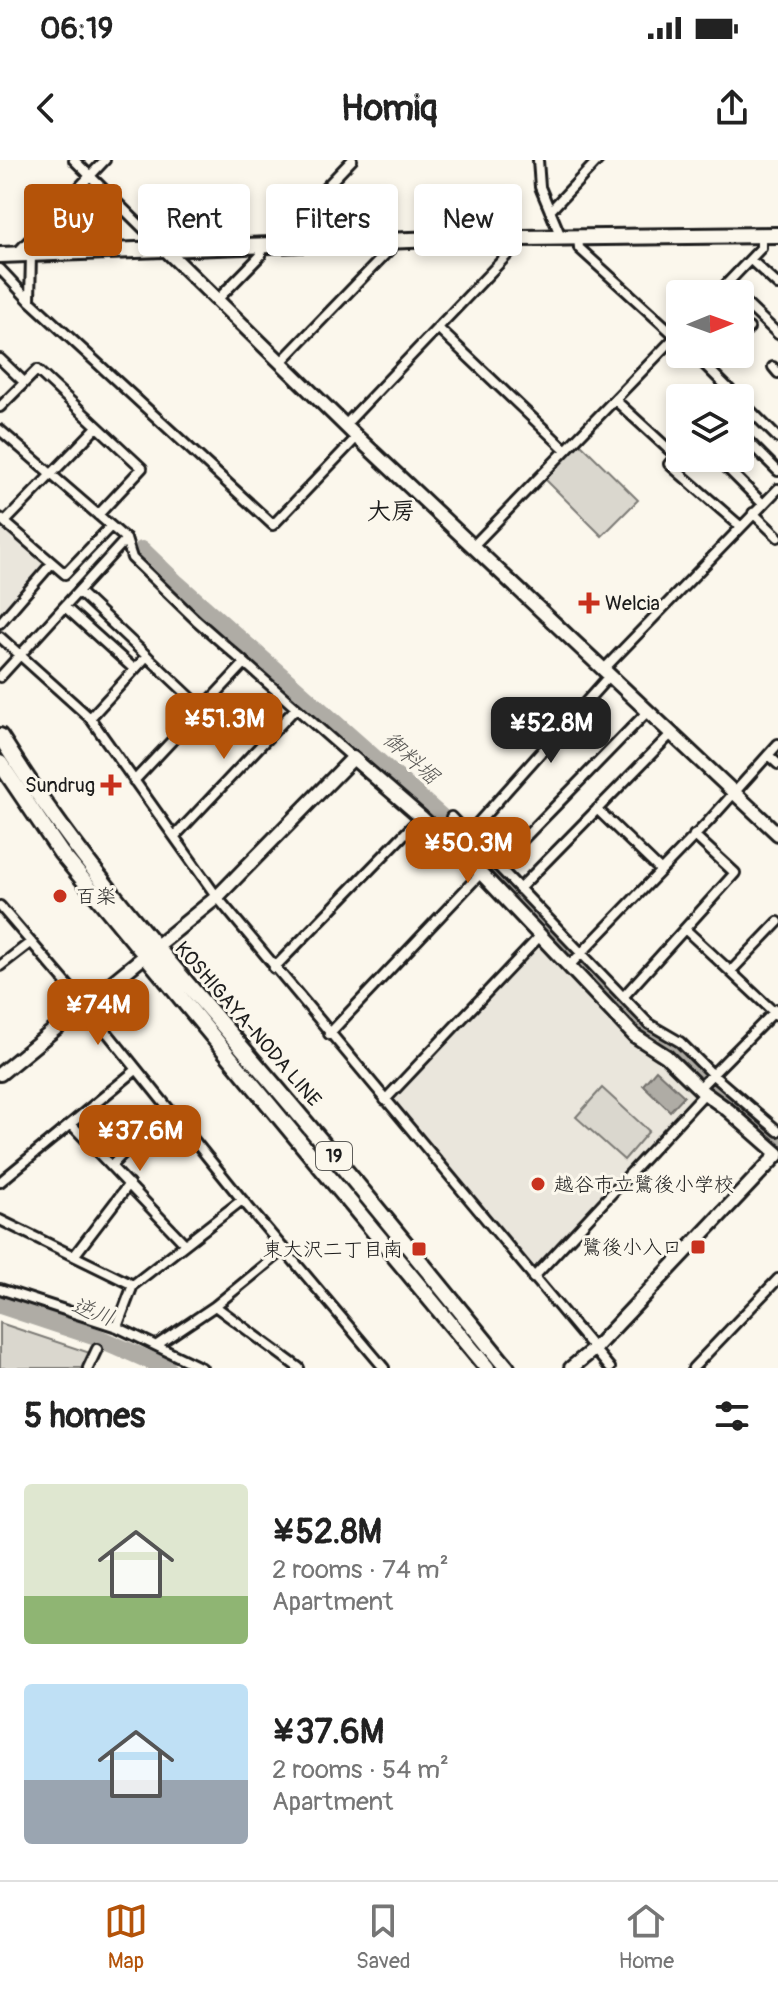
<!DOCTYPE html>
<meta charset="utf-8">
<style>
:root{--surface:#fff;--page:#f6f6f6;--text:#222;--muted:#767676;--line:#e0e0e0;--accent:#b45309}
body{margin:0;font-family:Pangolin,"Klee One",sans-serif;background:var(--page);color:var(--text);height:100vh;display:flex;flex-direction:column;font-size:30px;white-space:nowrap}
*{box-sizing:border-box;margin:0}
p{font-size:26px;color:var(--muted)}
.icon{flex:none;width:44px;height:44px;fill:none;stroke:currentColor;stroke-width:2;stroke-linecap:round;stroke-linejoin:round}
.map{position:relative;height:1208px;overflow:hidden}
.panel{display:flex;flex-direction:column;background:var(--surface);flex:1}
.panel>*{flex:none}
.banner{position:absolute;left:24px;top:24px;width:730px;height:72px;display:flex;gap:16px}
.needle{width:52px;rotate:89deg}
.buttons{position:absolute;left:666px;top:120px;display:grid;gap:16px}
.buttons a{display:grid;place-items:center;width:88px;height:88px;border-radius:8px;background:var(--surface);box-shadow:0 4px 12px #0003;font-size:40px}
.price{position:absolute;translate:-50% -68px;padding:0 18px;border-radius:16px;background:var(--accent);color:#fff;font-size:26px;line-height:52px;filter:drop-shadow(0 2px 4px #0008)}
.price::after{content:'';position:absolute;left:50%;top:48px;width:24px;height:18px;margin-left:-12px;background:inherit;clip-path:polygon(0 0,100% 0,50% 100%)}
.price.active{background:#222;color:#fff}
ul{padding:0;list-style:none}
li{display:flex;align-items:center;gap:24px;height:200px;padding:0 24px}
li span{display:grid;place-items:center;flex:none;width:224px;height:160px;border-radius:8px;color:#555}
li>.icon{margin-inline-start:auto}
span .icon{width:96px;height:96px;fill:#fffc;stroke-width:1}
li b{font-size:34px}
h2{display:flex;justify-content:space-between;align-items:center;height:96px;padding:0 24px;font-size:34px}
.chip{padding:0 28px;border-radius:8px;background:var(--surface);box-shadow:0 4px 12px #0003;font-size:28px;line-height:72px}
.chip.active{background:var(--accent);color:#fff}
.status{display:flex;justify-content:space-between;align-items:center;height:56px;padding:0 40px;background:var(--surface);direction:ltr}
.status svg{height:22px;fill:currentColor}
header{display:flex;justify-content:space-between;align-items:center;height:104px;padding:0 24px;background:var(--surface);font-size:36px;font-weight:700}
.tabs{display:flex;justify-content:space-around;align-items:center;height:112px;border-top:2px solid var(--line);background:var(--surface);font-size:22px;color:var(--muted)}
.tabs a{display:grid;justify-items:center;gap:4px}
.tabs .active{color:var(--accent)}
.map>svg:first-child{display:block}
.built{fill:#eae6dc}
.green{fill:#dad7ce;stroke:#7b7a75;stroke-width:2}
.water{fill:#afaca5;stroke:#74726e;stroke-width:2}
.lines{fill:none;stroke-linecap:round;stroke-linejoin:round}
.river{stroke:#afaca5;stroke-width:18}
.street-casing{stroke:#1c1c1c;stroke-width:14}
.secondary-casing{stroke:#1c1c1c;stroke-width:18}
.primary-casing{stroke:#1c1c1c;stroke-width:20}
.street{stroke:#fbf7ec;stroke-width:8}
.secondary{stroke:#fbf7ec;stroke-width:12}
.primary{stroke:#fbf7ec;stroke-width:14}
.poi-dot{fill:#c8321e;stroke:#fbf7ec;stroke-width:3}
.labels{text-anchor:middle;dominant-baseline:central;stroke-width:6;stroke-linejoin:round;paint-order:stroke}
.shield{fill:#fbf7ec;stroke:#5f5e5a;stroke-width:2}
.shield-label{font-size:18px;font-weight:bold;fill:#1c1c1c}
.poi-label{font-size:20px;fill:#1c1c1c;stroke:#fbf7ec;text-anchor:start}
.street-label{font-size:20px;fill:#1c1c1c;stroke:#fbf7ec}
.water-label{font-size:22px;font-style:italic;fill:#575653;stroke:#fbf7ec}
.quarter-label{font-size:24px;font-weight:bold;fill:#1c1c1c;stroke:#fbf7ec}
</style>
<div class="status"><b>06:19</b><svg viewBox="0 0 49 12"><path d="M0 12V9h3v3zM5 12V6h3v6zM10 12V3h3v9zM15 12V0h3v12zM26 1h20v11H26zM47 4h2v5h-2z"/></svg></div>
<header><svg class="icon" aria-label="back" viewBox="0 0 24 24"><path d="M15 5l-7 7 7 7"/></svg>Homiq<svg class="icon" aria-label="share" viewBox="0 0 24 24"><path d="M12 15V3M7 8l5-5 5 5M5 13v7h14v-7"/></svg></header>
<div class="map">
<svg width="778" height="1208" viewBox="0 0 778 1208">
<rect width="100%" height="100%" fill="#fbf7ec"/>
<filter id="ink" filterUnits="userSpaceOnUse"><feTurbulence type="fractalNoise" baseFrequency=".0125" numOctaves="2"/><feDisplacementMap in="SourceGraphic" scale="16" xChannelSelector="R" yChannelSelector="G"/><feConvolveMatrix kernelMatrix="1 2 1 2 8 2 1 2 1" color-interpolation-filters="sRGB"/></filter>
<g filter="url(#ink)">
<path class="built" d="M0 363 48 403 0 458Z
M540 784 697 934 533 1108 394 939Z"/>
<path class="green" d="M580 283 638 340 602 376 545 319Z
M602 928 649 971 624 1000 576 957Z
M0 1163 90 1193 82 1208H0Z"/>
<path class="water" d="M656 910 684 936 670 951 643 925Z"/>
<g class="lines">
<path class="river" d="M142 390 175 422 457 671 641 868 669 884 778 982
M0 1145 96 1177 167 1208"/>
<defs>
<path id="street" d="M74 0 154 79 156 90
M538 0 540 27 561 77
M550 51 598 0
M578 77 579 88 680 180
M282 86V73L352 0
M16 94 105 0
M751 100 778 125
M0 109 30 141 273 365 357 277
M717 134 761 88V75
M740 138 778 174
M218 139 261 95 260 86
M30 141 31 94
M439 169 566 290
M740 177 749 168
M694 194 738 238
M0 199 24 222
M282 201 397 82
M773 207 778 213
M708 208 723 194
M615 240 676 296 669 304 740 366
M740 240 778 278
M0 247 37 210 142 308 98 355
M345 265 510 92 516 85V78
M0 270 126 379 132 398 196 460 353 598
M740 273 778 311
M717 298 763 344
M753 353 778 377
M0 358 65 414 111 366
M5 362 97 267
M473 386 680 172
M79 432 203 549
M65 447 134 509
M0 463 52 403
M0 477 90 558 217 737 610 1208
M604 509 778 329
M0 517 126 379
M90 558 147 496
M768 595 778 604
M134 621 245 503
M597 649 658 708
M451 657 649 864 680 882 714 916 778 971
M468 674 610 515
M175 676 296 548
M497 706 648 551
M519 729 671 574
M0 746 85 845 239 1036 384 1208
M686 770 778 856
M570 805 708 662 778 584
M0 806 31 782
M274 808 421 657
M731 811 778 762
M624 836 735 713 694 675
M329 874 481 713
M699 928 777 849
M385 940 541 775
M71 964 185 1084
M111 1006 167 948
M0 1022 136 910
M0 1060 133 1125
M74 1096 129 1024
M533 1118 705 933
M0 1129 117 1167 202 1208
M215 1146 299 1208
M117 1167 133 1125 242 1040
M157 1185 215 1146 285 1089
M88 1208 97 1189
M693 1208 778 1119"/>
<path id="secondary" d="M166 90 357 277 778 674
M0 914 217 737 353 598 421 657 481 713 635 876 666 896 703 932 728 950 778 994
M571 1208 594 1189 778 994"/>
<path id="primary" d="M0 95 438 79 778 75
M0 576C80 705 182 817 280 932 357 1023 432 1116 507 1208
M0 603 61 693 487 1208"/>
</defs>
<use href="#street" class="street-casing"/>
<use href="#secondary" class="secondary-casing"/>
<use href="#primary" class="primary-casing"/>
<use href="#street" class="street"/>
<use href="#secondary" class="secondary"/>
<use href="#primary" class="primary"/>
</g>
</g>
<g class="poi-dot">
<path d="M585 431h8v8h8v8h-8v8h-8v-8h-8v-8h8z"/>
<path d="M107 613h8v8h8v8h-8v8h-8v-8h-8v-8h8z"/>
<circle cx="60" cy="736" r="8"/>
<circle cx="538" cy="1024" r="8"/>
<rect x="690" y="1079" width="16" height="16" rx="4"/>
<rect x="411" y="1081" width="16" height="16" rx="4"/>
</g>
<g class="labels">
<rect class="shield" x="316" y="982" width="36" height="28" rx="6"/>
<g class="shield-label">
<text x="334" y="996">19</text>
</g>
<g class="poi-label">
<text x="605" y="443">Welcia</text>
<text x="95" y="625" text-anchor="end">Sundrug</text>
<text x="76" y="736">百楽</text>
<text x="554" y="1024">越谷市立鷺後小学校</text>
<text x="682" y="1087" text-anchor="end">鷺後小入口</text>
<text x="403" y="1089" text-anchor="end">東大沢二丁目南</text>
</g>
<g class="street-label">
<text transform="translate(248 864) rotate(49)">KOSHIGAYA-NODA LINE</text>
</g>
<g class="water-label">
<text transform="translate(411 598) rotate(42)">御料堀</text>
<text transform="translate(93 1152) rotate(20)">逆川</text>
</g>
<g class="quarter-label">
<text x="391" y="351">大房</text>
</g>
</g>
</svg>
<div class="buttons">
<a><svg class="needle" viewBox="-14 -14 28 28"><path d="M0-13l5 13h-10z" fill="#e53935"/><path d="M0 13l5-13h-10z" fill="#767676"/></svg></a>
<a><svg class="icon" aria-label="layers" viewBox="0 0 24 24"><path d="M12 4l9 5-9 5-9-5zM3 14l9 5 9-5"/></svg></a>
</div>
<b class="price" style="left:224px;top:601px">¥51.3M</b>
<b class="price active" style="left:551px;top:605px">¥52.8M</b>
<b class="price" style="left:468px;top:725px">¥50.3M</b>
<b class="price" style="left:98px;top:887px">¥74M</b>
<b class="price" style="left:140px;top:1013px">¥37.6M</b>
<div class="banner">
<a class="chip active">Buy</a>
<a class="chip">Rent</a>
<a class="chip">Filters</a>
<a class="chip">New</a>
</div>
</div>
<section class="panel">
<h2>5 homes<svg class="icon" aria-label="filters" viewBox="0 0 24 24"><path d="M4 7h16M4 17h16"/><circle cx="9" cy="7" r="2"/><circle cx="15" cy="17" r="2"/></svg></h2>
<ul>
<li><span style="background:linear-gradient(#dfe7d0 70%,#8fb573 0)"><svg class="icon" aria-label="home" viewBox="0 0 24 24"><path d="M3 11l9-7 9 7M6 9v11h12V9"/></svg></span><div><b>¥52.8M</b><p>2 rooms · 74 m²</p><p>Apartment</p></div></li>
<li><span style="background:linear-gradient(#bfe0f5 60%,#9aa5b1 0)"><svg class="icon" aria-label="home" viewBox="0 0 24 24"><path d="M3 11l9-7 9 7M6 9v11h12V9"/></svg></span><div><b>¥37.6M</b><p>2 rooms · 54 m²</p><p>Apartment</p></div></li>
</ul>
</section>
<nav class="tabs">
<a class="active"><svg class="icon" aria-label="map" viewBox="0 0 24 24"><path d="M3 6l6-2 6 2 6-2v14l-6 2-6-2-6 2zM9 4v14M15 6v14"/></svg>Map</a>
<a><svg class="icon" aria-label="saved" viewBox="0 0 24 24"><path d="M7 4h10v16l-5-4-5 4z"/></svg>Saved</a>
<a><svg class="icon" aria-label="home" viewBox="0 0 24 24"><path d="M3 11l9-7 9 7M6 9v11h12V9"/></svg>Home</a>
</nav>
